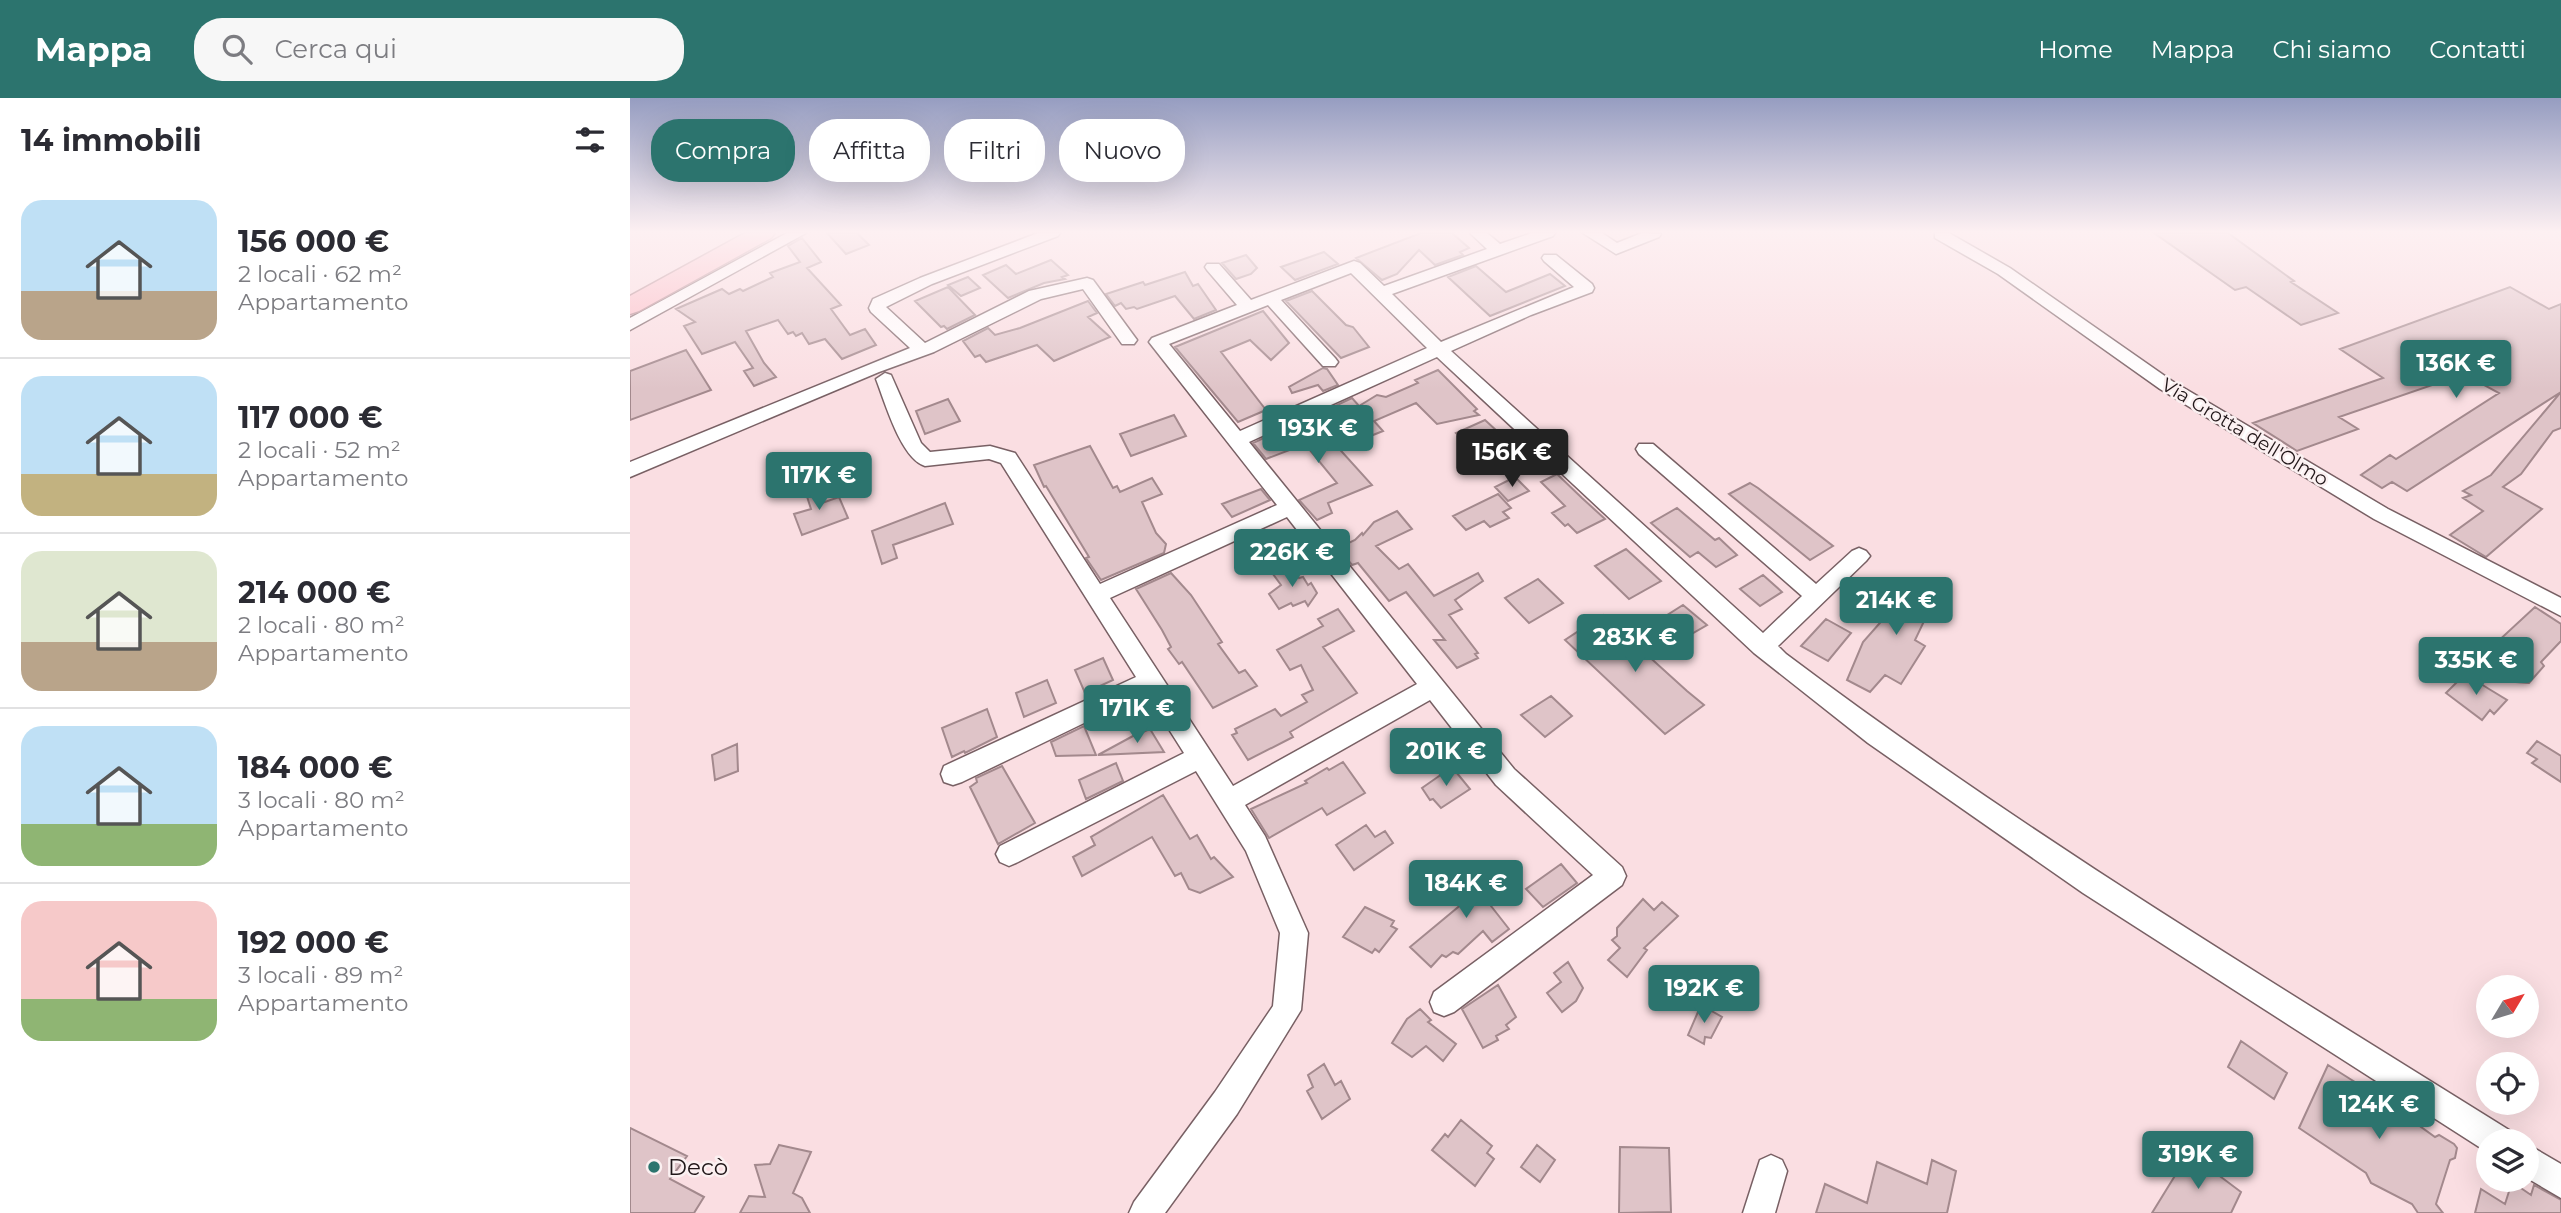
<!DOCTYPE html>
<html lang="it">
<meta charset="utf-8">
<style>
:root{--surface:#fff;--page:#f7f7f7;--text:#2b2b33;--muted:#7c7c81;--line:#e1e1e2;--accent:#2c746e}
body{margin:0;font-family:Montserrat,sans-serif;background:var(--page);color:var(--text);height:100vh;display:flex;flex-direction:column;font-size:26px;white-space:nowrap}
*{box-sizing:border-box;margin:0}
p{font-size:23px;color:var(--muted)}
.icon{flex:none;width:38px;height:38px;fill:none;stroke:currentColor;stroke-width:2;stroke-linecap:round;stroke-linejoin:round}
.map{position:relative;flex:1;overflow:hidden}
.drawer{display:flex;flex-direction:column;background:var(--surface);width:630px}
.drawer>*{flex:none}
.hud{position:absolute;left:21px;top:21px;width:665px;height:63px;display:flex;gap:14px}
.needle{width:46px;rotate:52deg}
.tools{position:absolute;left:1846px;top:877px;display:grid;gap:14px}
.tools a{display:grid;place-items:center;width:63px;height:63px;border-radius:50%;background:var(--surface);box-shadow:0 7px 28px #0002;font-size:35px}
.price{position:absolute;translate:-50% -60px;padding:0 16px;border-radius:7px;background:var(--accent);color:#fff;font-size:23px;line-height:46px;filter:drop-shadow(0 2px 4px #0008)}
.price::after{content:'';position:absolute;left:50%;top:42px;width:21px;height:16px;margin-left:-10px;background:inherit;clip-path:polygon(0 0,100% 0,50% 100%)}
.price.current{background:#222;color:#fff}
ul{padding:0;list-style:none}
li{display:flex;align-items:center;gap:21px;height:175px;padding:0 21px}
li+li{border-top:2px solid var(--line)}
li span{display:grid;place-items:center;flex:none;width:196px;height:140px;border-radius:21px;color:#555}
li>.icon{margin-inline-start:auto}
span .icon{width:84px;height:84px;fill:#fffc;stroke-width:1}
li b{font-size:30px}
h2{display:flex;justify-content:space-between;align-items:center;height:84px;padding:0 21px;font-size:30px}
.chip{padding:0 24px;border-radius:28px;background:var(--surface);box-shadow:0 7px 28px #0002;font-size:24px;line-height:63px}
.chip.current{background:var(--accent);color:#fff}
header{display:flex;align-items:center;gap:42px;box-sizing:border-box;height:98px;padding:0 35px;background:var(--accent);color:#fff}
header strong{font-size:33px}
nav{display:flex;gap:38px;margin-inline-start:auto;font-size:24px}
.search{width:490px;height:63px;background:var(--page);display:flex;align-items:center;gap:18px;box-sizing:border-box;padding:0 24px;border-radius:28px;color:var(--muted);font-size:26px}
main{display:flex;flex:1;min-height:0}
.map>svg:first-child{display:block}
.building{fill:#dfc4c8;stroke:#a3898d;stroke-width:2}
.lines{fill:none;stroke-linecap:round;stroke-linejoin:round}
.minor-casing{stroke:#786064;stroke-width:3}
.highway-casing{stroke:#af838a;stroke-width:3}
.minor{fill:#fff;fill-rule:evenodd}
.highway{fill:#fcbdc7;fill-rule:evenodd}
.poi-dot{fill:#2c746e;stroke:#fbf0f1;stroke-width:2.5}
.labels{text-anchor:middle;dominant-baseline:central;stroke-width:5;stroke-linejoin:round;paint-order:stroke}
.street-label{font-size:19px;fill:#201618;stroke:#fbf0f1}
.near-poi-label{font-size:23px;fill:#201618;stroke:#fbf0f1;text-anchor:start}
</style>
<header>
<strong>Mappa</strong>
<div class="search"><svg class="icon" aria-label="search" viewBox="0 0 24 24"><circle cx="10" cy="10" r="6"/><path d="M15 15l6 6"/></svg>Cerca qui</div>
<nav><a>Home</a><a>Mappa</a><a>Chi siamo</a><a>Contatti</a></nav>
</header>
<main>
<section class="drawer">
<h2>14 immobili<svg class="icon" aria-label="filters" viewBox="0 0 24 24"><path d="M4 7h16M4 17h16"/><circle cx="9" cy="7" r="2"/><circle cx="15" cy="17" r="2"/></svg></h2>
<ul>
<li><span style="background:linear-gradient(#bfe0f5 65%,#b9a48a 0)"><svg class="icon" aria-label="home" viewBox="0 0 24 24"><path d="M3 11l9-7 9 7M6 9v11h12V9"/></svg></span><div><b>156 000 €</b><p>2 locali · 62 m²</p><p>Appartamento</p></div></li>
<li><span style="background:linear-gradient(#bfe0f5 70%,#c2b280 0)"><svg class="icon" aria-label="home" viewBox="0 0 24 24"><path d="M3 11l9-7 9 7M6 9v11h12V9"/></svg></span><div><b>117 000 €</b><p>2 locali · 52 m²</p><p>Appartamento</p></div></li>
<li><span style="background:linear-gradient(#dfe7d0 65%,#b9a48a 0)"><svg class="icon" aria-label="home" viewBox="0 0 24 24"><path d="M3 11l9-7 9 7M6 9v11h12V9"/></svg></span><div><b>214 000 €</b><p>2 locali · 80 m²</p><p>Appartamento</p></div></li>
<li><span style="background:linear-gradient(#bfe0f5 70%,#8fb573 0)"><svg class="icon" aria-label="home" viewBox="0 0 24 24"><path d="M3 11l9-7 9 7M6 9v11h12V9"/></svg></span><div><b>184 000 €</b><p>3 locali · 80 m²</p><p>Appartamento</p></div></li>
<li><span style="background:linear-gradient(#f6c9c9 70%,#8fb573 0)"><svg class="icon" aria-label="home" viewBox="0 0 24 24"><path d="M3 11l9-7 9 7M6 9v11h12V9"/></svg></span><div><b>192 000 €</b><p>3 locali · 89 m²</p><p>Appartamento</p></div></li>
</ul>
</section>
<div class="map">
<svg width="1931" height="1115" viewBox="0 0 1931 1115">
<rect width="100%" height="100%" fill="#fadee2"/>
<path class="building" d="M197 135H227L239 147 216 156Z
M791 135H822L839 150 830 154 833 157 805 167 789 152 767 176 752 182 726 160Z
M1524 135H1598L1664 183 1661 184 1708 215 1671 227 1616 189 1605 192Z
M172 140 191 164 177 170 211 207 201 211 220 237 235 231 246 247 212 261 195 241 179 246 172 235 166 238 163 234 158 236 148 222 116 233 134 265 146 279 124 288 114 273 123 270 105 244 72 256 54 228 65 224 46 211 92 191 99 196 110 191 113 193 143 179 140 175 170 164 158 148Z
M694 154 708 166 665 182 651 169Z
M616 157 627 170 621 176 606 181 592 165Z
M421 162 438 177 432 179 435 181 414 185 378 200 353 177 376 167 386 176Z
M846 168 876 194 920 176 935 188 860 218 818 179Z
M555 174 563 188 568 186 586 212 564 221 545 198 507 211 504 209 496 211 491 205 485 208 476 196 513 184 515 187Z
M338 179 350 190 331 198 318 187Z
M318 189 345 217 317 231 314 228 311 229 285 203Z
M1880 189 1919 211 1931 206V330L1923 333 1891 376 1873 389 1912 411 1856 459 1820 437 1853 413 1833 400 1841 397 1833 393 1861 377 1931 294 1777 393 1762 384 1752 390 1731 377 1760 357 1766 361 1869 295 1834 276 1709 319 1728 331 1667 353 1623 325 1753 280 1710 251Z
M682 193 716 227 723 229 739 249 711 260 656 203Z
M458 203 467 215 458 219 480 239 424 263 407 247 356 264 350 257 345 259 333 243 358 230 365 237 390 230Z
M633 213 659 245 641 262 620 242 591 254 636 312 608 324 545 249Z
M56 252 81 292 0 322V273Z
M693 270 697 271 708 287 693 293 688 287 662 295 659 289Z
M808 272 847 311 844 313 849 317 807 326 786 305 744 323 753 333 738 339 707 307 722 300 729 308 747 297 756 299 788 285 785 282Z
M318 301 330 323 295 336 286 313Z
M544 317 556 338 501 358 490 336Z
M855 322 880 345 852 360 826 335Z
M685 324 742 387 698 405 702 415 687 422 669 402 707 385 675 346 636 361 623 345 653 331 657 336Z
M460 348 483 390 487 388 490 394 522 380 532 396 512 404 526 435 536 446 534 455 471 482 456 460 459 459 416 388 414 389 404 367Z
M927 376 952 400 975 421 947 435 938 426 935 428 922 415 935 408 911 384Z
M885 379 899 393 878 403 865 389Z
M176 381 192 405 209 399 218 420 172 437 164 416 181 411 172 383Z
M1120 385 1128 390 1203 448 1180 462 1099 396Z
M631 391 640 402 602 419 592 406Z
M868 396 881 410 873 414 879 420 860 429 854 423 836 432 823 418Z
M315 405 323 426 263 447 267 460 252 466 242 433Z
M1047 410 1085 442 1089 440 1107 457 1086 469 1068 454 1060 459 1021 425Z
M767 413 782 431 746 448 769 471 778 466 804 498 848 475 853 483 825 502 832 511 819 517 848 555 845 556 848 560 827 570 804 542H815L776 494 759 503 728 465 722 467 708 450 725 442 732 435 733 437 744 424Z
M996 451 1031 483 999 501 965 468Z
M660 467 669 480 673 479 678 487 681 485 687 495 678 508 675 503 663 508 661 505 649 511 639 496 651 487 643 476Z
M541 475 561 497 592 544 588 546 609 575 615 572 627 588 583 610 552 564 549 566 538 551 541 549 532 532 506 491Z
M1133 477 1152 494 1130 508 1110 491Z
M908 481 933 505 899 525 875 500Z
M1268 481 1316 499 1305 522 1296 519 1285 542 1295 548 1271 586 1255 577 1240 594 1217 582 1233 544 1264 509 1255 505Z
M1053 507 1077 527 1051 542 1031 521Z
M1905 509 1931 526V543L1911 564 1914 568 1899 585 1872 583 1852 558Z
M708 511 724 533 693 549 727 595 660 634 663 639 618 662 602 637 607 635 605 631 645 611 651 618 677 604 672 597 683 592 671 567 660 572 647 552 693 528 688 521Z
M973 517 1057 593 1074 607 1035 636 935 542Z
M1196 521 1221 535 1198 563 1171 548Z
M473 560 483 582 455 595 445 572Z
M1835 576 1859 591 1877 602 1864 616 1860 612 1852 622 1816 595Z
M417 582 426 605 394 619 386 595Z
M921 598 942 618 915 639 891 617Z
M357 611 367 639 335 655 334 653 322 659 312 630Z
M454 628 466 657 426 658 421 644Z
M520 631 534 654 468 657 503 638Z
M1907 643 1931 658V684L1902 665 1907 661 1897 655Z
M107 646 108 673 85 682 82 657Z
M713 664 735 695 697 717 692 710 639 740 621 711 677 685 675 683 697 670 699 672Z
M486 665 493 683 456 701 449 682Z
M372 668 405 725 368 746 340 689 347 684 346 680Z
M822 669 840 691 811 710 803 701 800 702 792 690Z
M533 697 560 741 567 737 581 761 584 759 603 779 570 795 559 791 551 775 545 778 522 739 452 778 443 759 465 747 461 739Z
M736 727 745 739 755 733 763 745 724 772 706 747Z
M866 764 880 781 854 799 879 831 862 844 853 833 828 856 823 854 816 859 812 857 801 869 780 849 839 800 831 790Z
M931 766 947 785 913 809 896 791Z
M1013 801 1024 812 1032 804 1048 818 1014 850 1017 852 997 879 978 862 990 850 982 842 987 838V830Z
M735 809 764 823 761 828 767 831 749 854 745 851 742 855 713 839Z
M938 864 953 890 946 903 932 914 917 895 931 884 924 875Z
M868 887 886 919 876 927 879 931 866 938 868 942 853 950 832 911Z
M1071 907 1092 919 1081 940 1075 939 1074 946 1058 937Z
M790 911 801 922 798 924 826 946 813 963 796 948 782 959 762 945 777 921Z
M1611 943 1657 975 1644 1001 1598 969Z
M694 966 705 987 711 983 720 1001 692 1021 677 993 683 989 678 977Z
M1698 967 1785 1022 1787 1026 1805 1039 1809 1037 1824 1046 1827 1050 1825 1060 1820 1062 1806 1106 1813 1115H1788L1782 1106 1741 1085 1736 1075 1669 1030Z
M831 1022 862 1048 857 1055 864 1061 845 1088 802 1052 815 1036 818 1039Z
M0 1030 57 1058 40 1081 74 1099 64 1115H0Z
M149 1047 181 1054 163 1095 172 1100 180 1115H110L119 1098 135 1099 125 1067 140 1066Z
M907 1047 925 1062 910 1084 891 1069Z
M990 1049 1039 1050 1041 1114 989 1115Z
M1559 1055 1611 1094 1601 1115H1522Z
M1302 1062 1326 1073 1317 1115H1186L1195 1086 1237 1105 1247 1064 1297 1086Z
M1882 1084 1901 1097 1904 1087 1931 1102V1115H1845L1851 1091 1875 1106Z"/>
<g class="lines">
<defs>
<path id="minor" d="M157 135H176L0 232V220Z
M408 135H430L428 138 302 186 256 209 295 245 399 193 457 180 463 182 504 238 507 242 504 246H492L453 191 411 201 304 254 249 274 0 379V364L280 250 241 214 239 210 243 201 290 180Z
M840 135H857L870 146 902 135H925L923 138 762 196 811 244 944 189 914 163 912 160 914 157H926L962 186 964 190 962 194 901 217 821 253 1133 535 1172 498 1009 356 1006 351 1009 346H1023L1186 486 1222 453 1229 450 1236 453 1240 458 1236 463 1148 548 1156 556C1387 730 1634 879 1879 1032L1883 1043H1858L1857 1054 1453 795 1238 645 1124 555 807 259 619 344 884 671 992 769 996 778 992 787 824 914 814 918 804 914 800 904 804 894 963 777 866 687 800 602 615 707 635 738 678 835 671 912 607 1016 535 1115H499L504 1104 585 994 643 908 650 835 616 753 566 673 388 764 379 768 370 764 366 756 370 748 554 655 516 595 332 684 323 687 314 684 311 676 314 668 506 579 371 365 359 361 295 368C271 361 255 304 246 281L255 275 261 277 291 345 300 354 360 348 385 355 470 486 647 407 519 244 522 240 607 207 577 172 575 169 577 166H589L621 202 724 163 730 165 754 188 857 151ZM721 175 797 250 610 333 539 246 638 207 693 268H705L708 264 705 260 651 202ZM657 419 787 586 603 688 480 500Z
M953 135H972L987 145 1012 135 1031 136 1029 139 986 156Z
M1305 135H1319L1380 170 1542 283 1758 411 1931 500V518L1744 421 1530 291 1368 176 1305 140Z
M1897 1046 1931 1066V1100L1897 1080Z
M1141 1057 1152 1062 1157 1073 1145 1115H1113L1130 1062Z"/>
<path id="highway" d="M115 135H145L141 140 9 213 0 216V198Z"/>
</defs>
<use href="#minor" class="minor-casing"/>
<use href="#highway" class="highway-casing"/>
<use href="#minor" class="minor"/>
<use href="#highway" class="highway"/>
</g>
<linearGradient id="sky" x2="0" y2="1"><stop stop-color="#969dc1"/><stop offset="0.46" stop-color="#fdf0f2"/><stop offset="1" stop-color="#fdf0f2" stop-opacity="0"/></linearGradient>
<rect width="1931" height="291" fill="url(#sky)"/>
<circle class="poi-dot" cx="24" cy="1069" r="7"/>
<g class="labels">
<g class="street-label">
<text transform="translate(1615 334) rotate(31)">Via Grotta dell'Olmo</text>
</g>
<g class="near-poi-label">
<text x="38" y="1069">Decò</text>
</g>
</g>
</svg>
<div class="tools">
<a><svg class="needle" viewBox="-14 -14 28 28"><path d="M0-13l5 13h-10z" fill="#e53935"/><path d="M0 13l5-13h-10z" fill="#7c7c81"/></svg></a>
<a><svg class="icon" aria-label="locate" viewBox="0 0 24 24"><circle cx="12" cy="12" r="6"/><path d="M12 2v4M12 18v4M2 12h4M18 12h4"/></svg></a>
<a><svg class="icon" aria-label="layers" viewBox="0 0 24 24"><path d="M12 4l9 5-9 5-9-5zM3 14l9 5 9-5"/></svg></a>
</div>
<b class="price" style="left:1826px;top:302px">136K €</b>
<b class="price" style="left:688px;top:367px">193K €</b>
<b class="price current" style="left:882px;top:391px">156K €</b>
<b class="price" style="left:189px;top:414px">117K €</b>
<b class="price" style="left:662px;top:491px">226K €</b>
<b class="price" style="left:1266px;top:539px">214K €</b>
<b class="price" style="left:1005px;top:576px">283K €</b>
<b class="price" style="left:1846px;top:599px">335K €</b>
<b class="price" style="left:507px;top:647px">171K €</b>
<b class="price" style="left:816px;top:690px">201K €</b>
<b class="price" style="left:836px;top:822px">184K €</b>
<b class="price" style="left:1074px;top:927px">192K €</b>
<b class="price" style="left:1749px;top:1043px">124K €</b>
<b class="price" style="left:1568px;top:1093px">319K €</b>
<div class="hud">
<a class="chip current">Compra</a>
<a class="chip">Affitta</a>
<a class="chip">Filtri</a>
<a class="chip">Nuovo</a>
</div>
</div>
</main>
